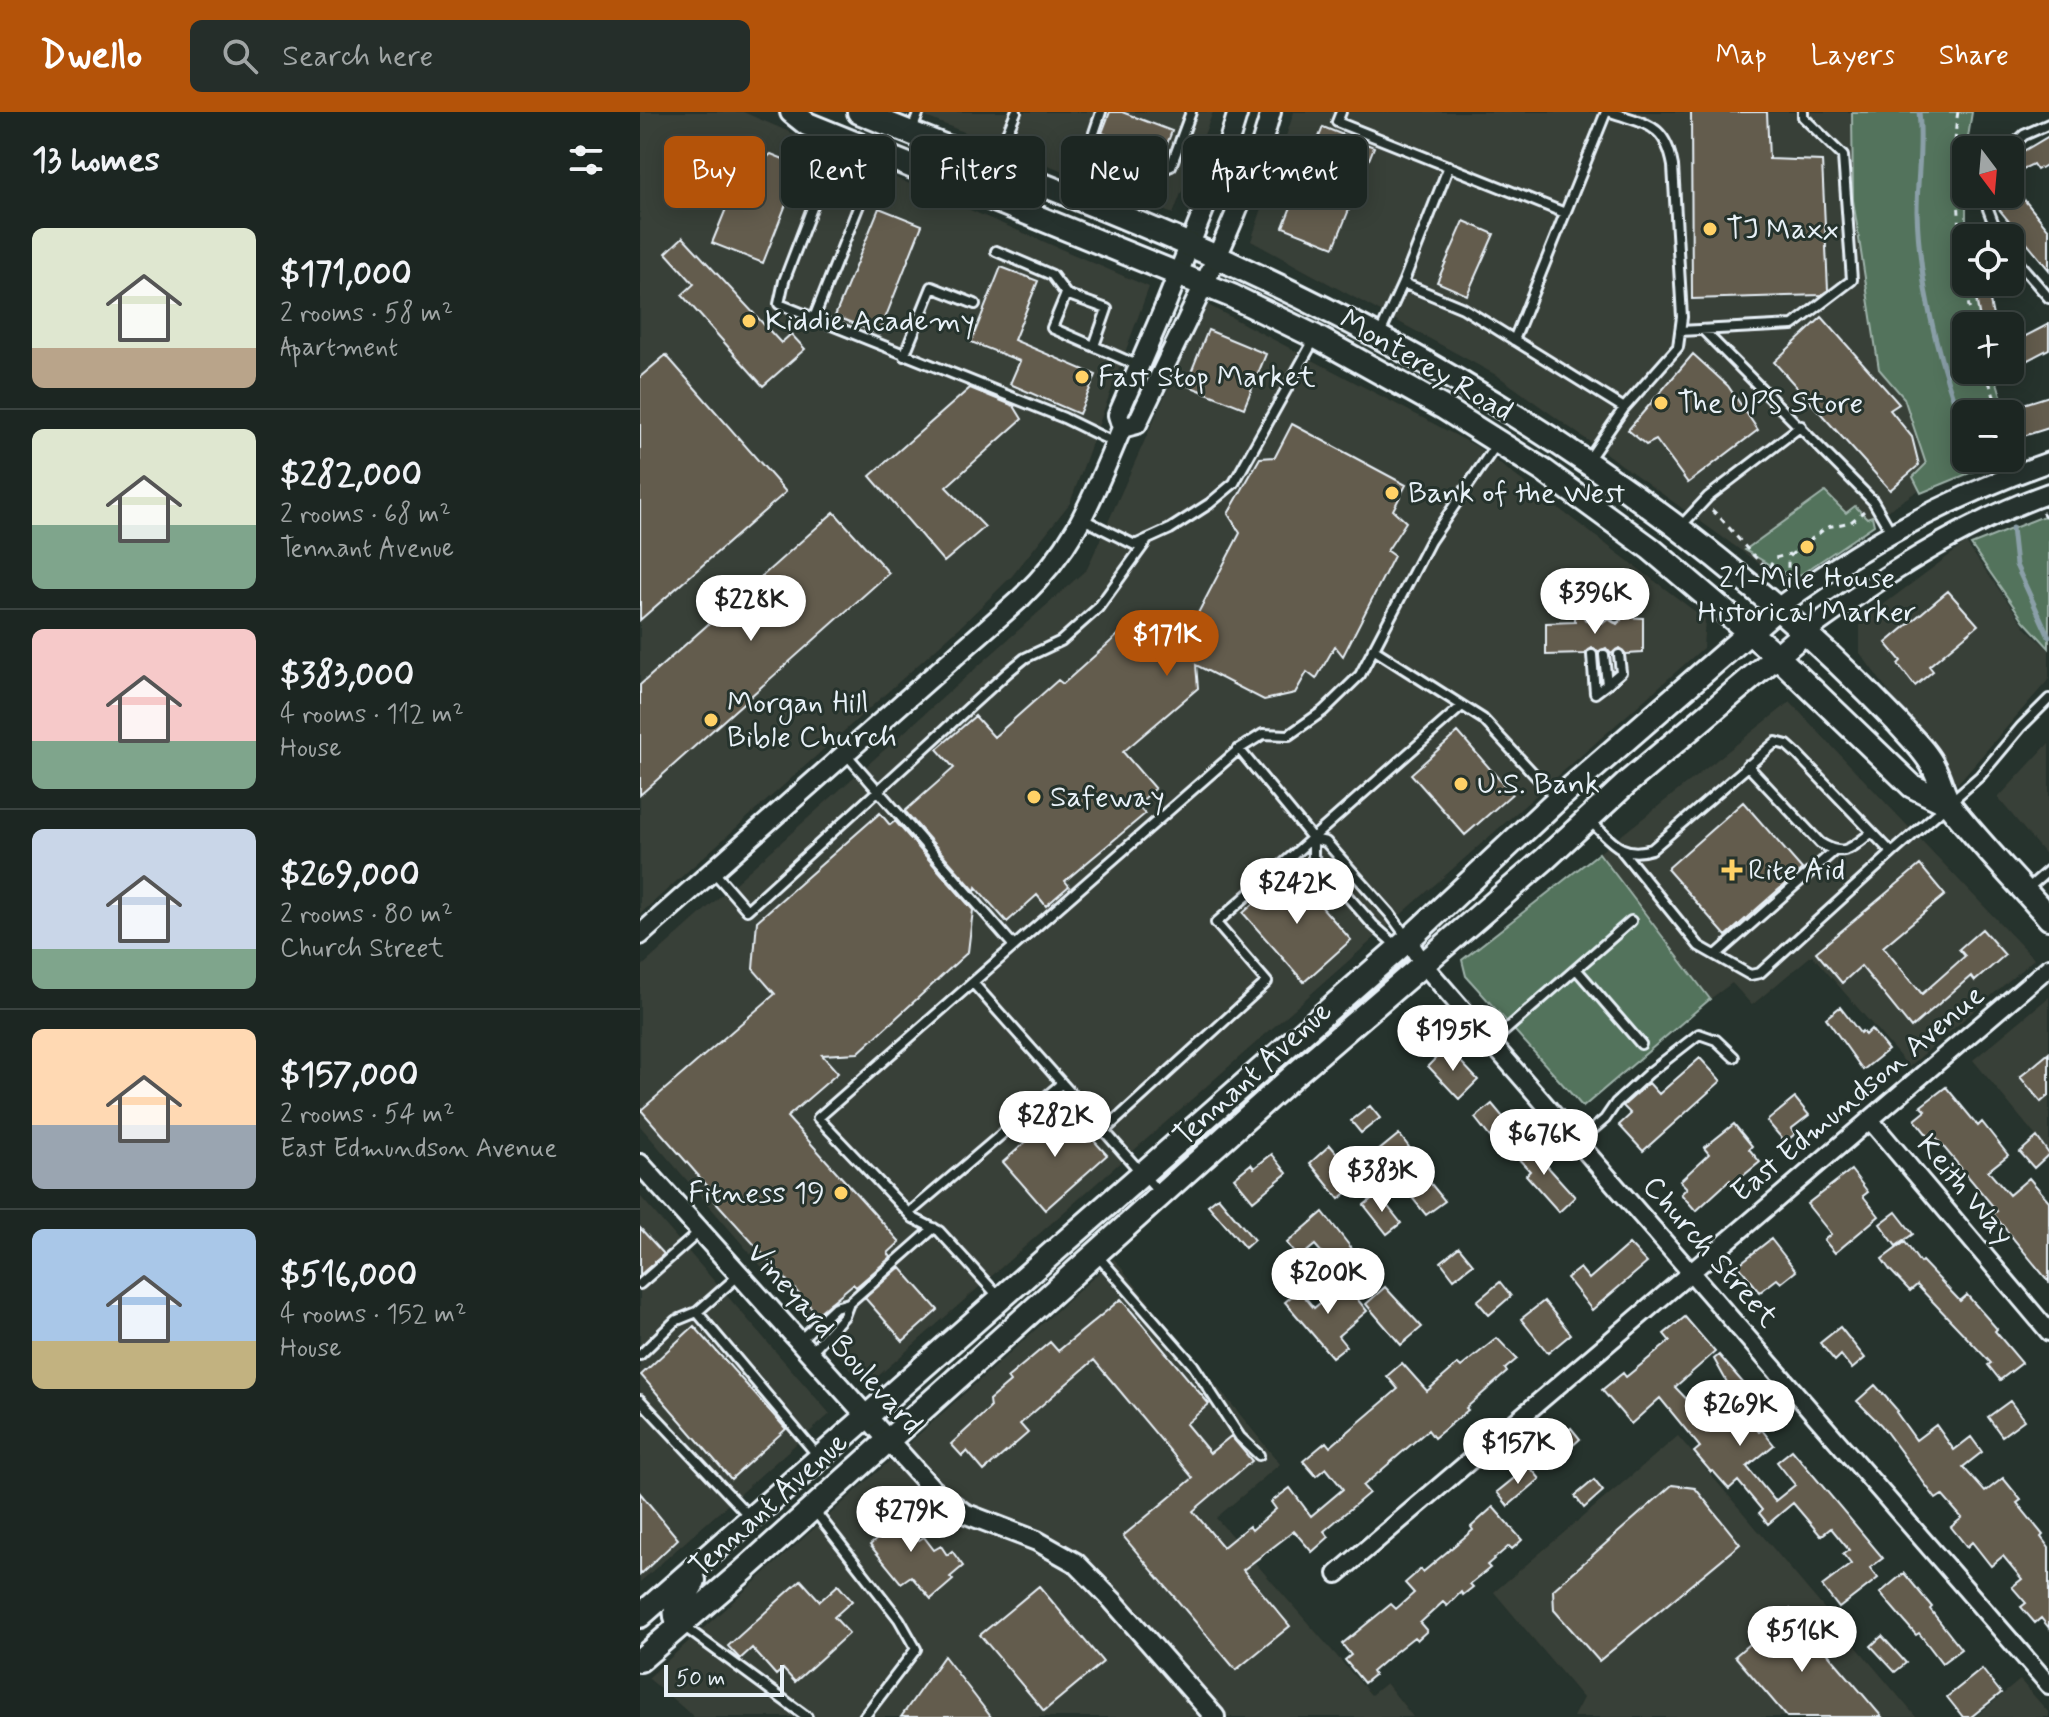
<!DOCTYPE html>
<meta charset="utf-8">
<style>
:root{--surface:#1c2622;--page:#252e2a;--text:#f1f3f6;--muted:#a0a5a5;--line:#3a4340;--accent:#b45309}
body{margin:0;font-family:Mynerve,sans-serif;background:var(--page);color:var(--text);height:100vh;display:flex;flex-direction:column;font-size:30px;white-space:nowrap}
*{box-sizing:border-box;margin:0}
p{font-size:26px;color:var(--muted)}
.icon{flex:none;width:44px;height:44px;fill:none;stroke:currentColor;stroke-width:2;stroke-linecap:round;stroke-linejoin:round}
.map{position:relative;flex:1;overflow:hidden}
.sheet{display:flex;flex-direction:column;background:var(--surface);width:640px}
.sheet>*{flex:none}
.guide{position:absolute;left:24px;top:24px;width:760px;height:72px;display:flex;gap:16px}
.needle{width:52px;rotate:164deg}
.tools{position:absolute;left:1312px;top:24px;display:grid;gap:16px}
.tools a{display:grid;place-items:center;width:72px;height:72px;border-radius:12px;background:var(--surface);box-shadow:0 4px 20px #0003,0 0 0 2px var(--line);font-size:40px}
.scale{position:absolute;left:24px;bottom:20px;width:120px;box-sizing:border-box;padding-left:8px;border:4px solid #e8f1f8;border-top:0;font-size:22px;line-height:28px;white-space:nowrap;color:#e8f1f8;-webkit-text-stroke:6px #26332d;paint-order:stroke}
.price{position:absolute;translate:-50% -68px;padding:0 18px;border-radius:28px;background:#fff;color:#222;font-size:26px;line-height:52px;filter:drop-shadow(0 2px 4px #0008)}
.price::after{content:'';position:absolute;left:50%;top:48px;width:24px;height:18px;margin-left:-12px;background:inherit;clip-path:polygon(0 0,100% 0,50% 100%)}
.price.active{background:var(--accent);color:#fff}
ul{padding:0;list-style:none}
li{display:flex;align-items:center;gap:24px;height:200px;padding:0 32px}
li+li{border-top:2px solid var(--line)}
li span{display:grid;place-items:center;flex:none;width:224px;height:160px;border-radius:12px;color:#555}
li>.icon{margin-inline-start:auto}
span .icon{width:96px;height:96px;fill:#fffc;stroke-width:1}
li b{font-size:34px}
h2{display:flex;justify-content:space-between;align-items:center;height:96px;padding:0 32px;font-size:34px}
.pill{padding:0 28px;border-radius:12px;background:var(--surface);box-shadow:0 4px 20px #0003,0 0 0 2px var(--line);font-size:28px;line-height:72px}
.pill.active{background:var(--accent);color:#fff}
header{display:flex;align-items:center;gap:48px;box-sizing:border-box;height:112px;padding:0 40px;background:var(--accent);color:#fff}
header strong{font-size:38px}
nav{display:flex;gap:44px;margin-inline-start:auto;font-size:28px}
.search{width:560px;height:72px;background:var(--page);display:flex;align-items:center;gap:20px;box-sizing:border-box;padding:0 28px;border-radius:12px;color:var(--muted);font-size:30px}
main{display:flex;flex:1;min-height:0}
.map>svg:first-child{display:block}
.built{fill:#393f37}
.green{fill:#53735c;stroke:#9eb2aa;stroke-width:2}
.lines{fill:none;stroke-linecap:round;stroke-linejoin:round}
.stream{stroke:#8a9fa8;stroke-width:5}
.building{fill:#645b4d;stroke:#e8f1f8;stroke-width:2}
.service-casing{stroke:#e8f1f8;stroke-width:14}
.minor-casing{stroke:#e8f1f8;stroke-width:22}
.tertiary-casing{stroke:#e8f1f8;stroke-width:24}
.secondary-casing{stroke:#e8f1f8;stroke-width:28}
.path{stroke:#e8f1f8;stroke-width:3;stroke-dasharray:6 6;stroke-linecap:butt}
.service{stroke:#26332d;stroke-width:8}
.minor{stroke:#26332d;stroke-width:16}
.tertiary{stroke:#26332d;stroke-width:18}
.secondary{stroke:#26332d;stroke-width:22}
.poi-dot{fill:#ffd166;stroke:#26332d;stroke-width:3}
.labels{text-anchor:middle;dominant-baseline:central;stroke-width:6;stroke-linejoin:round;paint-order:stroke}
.poi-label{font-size:30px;fill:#e8f1f8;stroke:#26332d;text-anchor:start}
.street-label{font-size:30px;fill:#e8f1f8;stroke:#26332d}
</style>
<header>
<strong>Dwello</strong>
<div class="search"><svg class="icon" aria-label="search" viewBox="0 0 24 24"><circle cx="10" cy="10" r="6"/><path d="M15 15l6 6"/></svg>Search here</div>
<nav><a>Map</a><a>Layers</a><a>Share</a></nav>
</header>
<main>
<section class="sheet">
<h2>13 homes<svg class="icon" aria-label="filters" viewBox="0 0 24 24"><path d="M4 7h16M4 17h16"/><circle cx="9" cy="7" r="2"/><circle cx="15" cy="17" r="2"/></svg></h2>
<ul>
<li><span style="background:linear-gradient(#dfe7d0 75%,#b9a48a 0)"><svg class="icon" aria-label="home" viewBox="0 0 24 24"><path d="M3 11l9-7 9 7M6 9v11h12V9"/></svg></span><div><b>$171,000</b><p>2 rooms · 58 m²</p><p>Apartment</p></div></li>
<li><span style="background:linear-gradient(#dfe7d0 60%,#7fa58c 0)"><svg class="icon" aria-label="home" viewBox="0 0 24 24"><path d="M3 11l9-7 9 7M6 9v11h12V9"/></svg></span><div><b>$282,000</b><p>2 rooms · 68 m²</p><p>Tennant Avenue</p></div></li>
<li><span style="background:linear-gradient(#f6c9c9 70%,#7fa58c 0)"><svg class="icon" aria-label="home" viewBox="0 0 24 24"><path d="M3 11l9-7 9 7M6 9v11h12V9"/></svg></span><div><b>$383,000</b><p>4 rooms · 112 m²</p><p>House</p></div></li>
<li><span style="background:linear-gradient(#c9d6e8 75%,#7fa58c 0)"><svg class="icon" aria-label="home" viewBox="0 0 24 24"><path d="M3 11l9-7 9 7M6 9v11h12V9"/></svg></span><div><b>$269,000</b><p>2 rooms · 80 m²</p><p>Church Street</p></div></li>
<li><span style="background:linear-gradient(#ffd9b3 60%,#9aa5b1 0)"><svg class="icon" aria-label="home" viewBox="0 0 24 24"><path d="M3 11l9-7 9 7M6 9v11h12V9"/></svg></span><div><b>$157,000</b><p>2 rooms · 54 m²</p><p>East Edmundson Avenue</p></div></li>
<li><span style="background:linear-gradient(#a9c7e8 70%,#c2b280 0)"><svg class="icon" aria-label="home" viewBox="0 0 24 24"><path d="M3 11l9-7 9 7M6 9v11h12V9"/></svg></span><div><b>$516,000</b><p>4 rooms · 152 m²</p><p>House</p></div></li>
</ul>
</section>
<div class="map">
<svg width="1409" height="1605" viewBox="0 0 1409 1605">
<rect width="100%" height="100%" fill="#26332d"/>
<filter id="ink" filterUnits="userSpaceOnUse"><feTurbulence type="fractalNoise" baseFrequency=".0125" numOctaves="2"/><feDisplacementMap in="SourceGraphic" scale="16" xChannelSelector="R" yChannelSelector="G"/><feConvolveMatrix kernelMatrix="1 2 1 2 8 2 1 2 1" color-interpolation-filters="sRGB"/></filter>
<g filter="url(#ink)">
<path class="built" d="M0 0H103L509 175 430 391 372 464 319 516 0 802Z
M273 0H573L533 102Z
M654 0H1214L1300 364 1142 468 858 264 611 129Z
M566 192 836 334 1065 507 1063 536 236 1266 217 1265 0 1014V856L447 457Z
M1326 431 1387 517 1409 538V567L1317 672 1220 541V510Z
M1150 590 1394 847 1269 955 1172 843 1112 893 1092 871 1070 887 959 741Z
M1409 631V747L1358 686Z
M1409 885V1040L1333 948Z
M0 1084 190 1302 0 1470Z
M474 1147 640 1352 576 1406 731 1583 746 1571 773 1605H54L8 1566Z
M1038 1324 1276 1605H933L943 1586 854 1480Z
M1380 1568 1409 1601V1605H1335Z"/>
<path class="green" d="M1212 0H1332L1326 38V170H1332L1341 214H1326V258H1353L1367 302H1326V346H1366L1281 381 1273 365 1286 352 1264 286 1239 257 1213 88Z
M1185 380 1206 401 1215 394 1227 406 1232 404 1234 413 1157 465 1140 459 1105 438Z
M1409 402V536L1384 509 1331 433Z
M959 741 1070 887 943 995 826 864 822 848Z"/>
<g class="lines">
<path class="stream" d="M1279 0C1283 34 1277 66 1277 99 1279 176 1299 251 1326 323
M1337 346 1342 356
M1372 416 1376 453 1409 525"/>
</g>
<path class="building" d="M470 0H482L532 19 522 45 462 21Z
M1051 0H1127L1129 47 1182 49 1188 178 1181 183 1052 187Z
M683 15 734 35 694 135 643 115Z
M1409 24V51L1397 58 1393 52 1383 57 1375 44Z
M131 42 161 54 123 151 72 131 96 72Z
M1377 79 1409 118V158L1357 95Z
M239 96 282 113 239 222 195 204Z
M824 109 854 122 827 183 797 170Z
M43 125 141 231 151 222 165 237 123 274 42 183 54 172 26 141Z
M361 155 398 169 374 228 456 263 439 302 370 272 380 249 331 230Z
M1333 170H1346L1354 209 1341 211Z
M1182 205 1259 292 1250 298 1272 325 1279 353 1250 378 1134 250Z
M1409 212V237L1378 253 1370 232Z
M568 218 626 242 604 296 546 273Z
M1053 242 1088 274 1118 318 1048 371 1016 328 1006 333 988 318Z
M26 243 146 380 0 508V265Z
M330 276 374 294 382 307 306 375 345 415 304 450 230 364Z
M1409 284V316L1377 326 1368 297Z
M652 312 766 373 753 398 766 410 747 439 754 444 703 544 695 534 676 567 667 560 655 581 624 588 556 553 558 576 483 640 515 677 497 693 505 702 425 769 429 774 406 794 397 783 367 810 336 775 335 779 265 699 314 656 297 637 335 604 354 625 418 568 423 572 496 507 508 522 534 503 556 505 600 421 588 402 620 346 635 345Z
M194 400 249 461 0 683V573Z
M1308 479 1338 513 1289 554 1293 559 1275 574 1258 552 1261 549 1246 531Z
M935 504H943L949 511 956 507 963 511 968 507 977 512 983 505 1003 506V541L986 542 979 536 971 542 966 536 958 540 952 536 945 542 906 543V511L935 510Z
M818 620 872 682 825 723 771 662Z
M1103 690 1162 757 1086 824 1027 757Z
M240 701 250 713 255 709 333 798 328 840 218 941 182 943 198 961 147 1005 260 1130 248 1141 251 1145 216 1175 213 1172 177 1202 75 1089 78 1086 1 998 135 882 113 857 117 809Z
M1280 753 1305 783 1243 835 1282 882 1325 844 1319 837 1342 817 1365 843 1335 869 1331 864 1271 916 1221 854 1202 871 1176 840Z
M650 759 711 828 664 870 603 801Z
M1200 895 1220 921 1222 919 1225 923 1231 917 1248 938 1223 958 1186 906Z
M807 935 838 968 819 987 788 954Z
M1409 941V983L1401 990 1380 965Z
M1060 946 1081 969 1003 1039 979 1013 991 1002 983 994 1009 971 1019 982Z
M1306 975 1338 1014 1342 1010 1368 1043 1348 1059 1369 1083 1389 1066 1409 1089V1170L1353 1102 1357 1099 1297 1027 1293 1030 1275 1008 1286 999 1281 994Z
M1155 986 1169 1003 1151 1017 1155 1022 1145 1030 1127 1009Z
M852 992 868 1011 850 1025 835 1006Z
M730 994 740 1006 721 1021 711 1009Z
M424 996 467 1043 405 1098 363 1050Z
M1094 1012 1112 1034 1109 1037 1120 1050 1093 1072 1090 1068 1056 1099 1041 1082 1047 1076 1040 1069 1069 1042 1064 1036Z
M759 1022 769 1035 747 1053 737 1040Z
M1397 1025 1409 1042 1394 1056 1380 1040Z
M890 1028 902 1042 898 1044 935 1085 919 1100 886 1063 890 1059 874 1042Z
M690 1033 711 1058 701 1066 711 1077 699 1087 670 1051Z
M632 1042 647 1061 613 1089 594 1066 611 1052 614 1056Z
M1211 1058 1228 1080 1223 1084 1239 1104 1195 1141 1184 1128 1191 1122 1167 1092Z
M783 1062 805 1089 786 1103 765 1077Z
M738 1082 761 1111 747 1122 724 1093Z
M578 1085 614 1128 605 1136 568 1093Z
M683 1100 716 1142 697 1158 675 1133 659 1146 647 1131Z
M1256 1100 1273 1122 1256 1134 1240 1112Z
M0 1116 24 1142 0 1163Z
M1131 1127 1156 1159 1141 1171 1137 1167 1120 1180 1098 1153Z
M1265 1130 1280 1151 1282 1149 1320 1189 1327 1183 1357 1217 1355 1219 1382 1251 1360 1268 1348 1253 1351 1251 1277 1173 1270 1179 1250 1158 1242 1147Z
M989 1132 1007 1151 952 1198 927 1166 940 1156 949 1167Z
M819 1135 833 1152 814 1167 801 1150Z
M260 1155 298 1198 263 1229 225 1186Z
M860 1170 871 1184 849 1203 837 1189Z
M704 1171 727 1199 698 1224 706 1234 692 1245 645 1190 659 1178 674 1196Z
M745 1175 782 1215 761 1233 726 1192Z
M481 1187 569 1292 546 1312 570 1341 591 1324 612 1349 553 1399 583 1435 609 1414 612 1418 636 1397 631 1390 650 1376 671 1404 703 1377 686 1356 676 1364 663 1349 686 1330 690 1335 758 1277 747 1264 762 1251 787 1279 818 1252 821 1255 857 1226 877 1247 865 1257 867 1260 826 1296 828 1298 794 1326 788 1318 723 1374 729 1381 684 1419 689 1425 672 1440 654 1419 603 1458 650 1514 596 1558 483 1424 553 1366 454 1248 380 1312 388 1321 344 1359 327 1339 322 1344 311 1332 350 1296 349 1288 370 1270 367 1266 410 1230 418 1239Z
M904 1189 931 1222 908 1241 881 1207Z
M1045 1205 1075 1240 1035 1275 1056 1297 1088 1272 1074 1247 1079 1243 1111 1280 1096 1293 1119 1320 1122 1318 1134 1333 1107 1355 1135 1389 1155 1373 1137 1350 1152 1338 1243 1446 1230 1456 1238 1466 1199 1496 1182 1474 1211 1452 1203 1442 1209 1438 1191 1416 1181 1424 1153 1391 1128 1412 1119 1401 1122 1398 1098 1369 1089 1377 1073 1359 1071 1360 1054 1340 1060 1335 1020 1286 991 1312 962 1278 983 1261 986 1265 1030 1229 1024 1222Z
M54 1214 146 1317 91 1367 1 1263Z
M1200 1215 1225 1246 1212 1257 1201 1243 1195 1249 1180 1231Z
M1235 1273 1258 1299 1256 1300 1276 1328 1296 1313 1314 1338 1331 1325 1342 1340 1323 1355 1345 1380 1363 1366 1381 1388 1377 1391 1403 1423 1401 1425 1409 1436V1516L1401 1506 1395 1511 1381 1495 1386 1491 1372 1475 1382 1467 1363 1444 1351 1454 1332 1430 1327 1435 1311 1415 1322 1406 1302 1383 1296 1387 1241 1313 1217 1289Z
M1370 1289 1384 1308 1362 1324 1348 1305Z
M931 1316 940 1327 917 1348 907 1337Z
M889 1354 900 1367 868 1394 857 1380Z
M954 1368 963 1379 944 1396 935 1384Z
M1032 1373 1055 1376 1100 1432 959 1549 914 1498 913 1478Z
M0 1381 38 1427 0 1463Z
M247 1393 279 1428 284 1425 294 1438 301 1434 307 1443 312 1439 323 1454 310 1465 313 1468 291 1487 271 1464 261 1471 230 1433 238 1426 225 1412Z
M853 1395 882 1428 872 1437 869 1434 847 1453 850 1456 830 1472 833 1475 823 1483 821 1480 807 1494 803 1490 780 1511 787 1519 777 1528 774 1525 755 1540 732 1560 734 1563 724 1571 705 1548 711 1543 702 1532 751 1492 756 1497 774 1481 765 1471 781 1457 783 1460 833 1418 831 1415Z
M1264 1461 1292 1495 1290 1497 1321 1537 1302 1551 1279 1521 1276 1523 1240 1481Z
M161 1468 180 1489 198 1473 212 1489 194 1505 209 1521 155 1570 143 1557 136 1563 112 1536 100 1547 88 1534Z
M399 1474 463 1550 404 1599 340 1523Z
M1150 1497 1242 1605H1147L1095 1544Z
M1242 1524 1266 1551 1255 1560 1231 1534Z
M304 1544 351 1605H261Z
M1342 1557 1361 1581 1331 1605H1323L1307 1585Z"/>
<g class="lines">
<defs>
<path id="service" d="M461 0 449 36 514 61 531 54 551 0
M701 0 697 10 925 101
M272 18 279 0
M206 31 192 69 180 75 144 169 139 192 424 306 475 331
M1368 38 1384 23 1409 12
M354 51 376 0
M215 78 232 38
M1346 82 1348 97 1359 126
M448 90 467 43
M356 139 412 163 426 182
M1370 141 1409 186
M763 171 823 196 984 296
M174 206 221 88 215 78 192 69
M1063 218 1233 389 1251 420
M1040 219 1153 213 1212 168 1203 44 1163 5V0
M739 224 763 171 809 54
M874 228 966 0
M454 234 467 197 426 182 412 216 499 254
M264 244 292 175 335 192
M949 347 984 296 1038 235 1042 205 1033 54C1025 11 1007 13 971 0
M443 407 495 433 530 417 569 392 594 371 674 228
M1039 416 1068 385 1161 314
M950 477 962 490V504
M962 490 976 505
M950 504V478
M733 537 843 607 917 687
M952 543 955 581
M967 572 981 560 979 543
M955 581 967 572 964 543
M599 637 673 727
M206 642 374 834
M1107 653 1180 731C1204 746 1211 736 1231 721
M949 708C971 728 980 747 1012 737L1136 630 1147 633 1157 642 1252 741 1340 664 1381 615 1409 587
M982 739 1059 834 1110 863 1120 861 1252 741
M73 759 107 798 368 560 385 546 421 529 458 496 508 427
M1386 778 1409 758
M758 835 733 813 673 745V727L686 730 750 802 768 827
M1076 843 1194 739
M936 857 1001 932
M333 871 521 1083
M852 930 991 809
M464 1019 627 870 576 811 822 594
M938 1030 965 1007 976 991 1009 961 1059 922 1076 928 1094 945
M269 1101 422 971
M456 1142 553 1253 600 1325 619 1343
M0 1172 59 1120
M359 1185 299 1119 273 1106 178 1006 599 637 623 622 649 623 683 599 720 563 790 429 858 330
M57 1200 179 1345
M160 1228 195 1195 209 1191 294 1116
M171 1240 204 1204 209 1191
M0 1243 35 1209 57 1200 98 1164
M0 1288 109 1404
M174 1398 259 1507 276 1537 224 1605
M42 1513 167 1605"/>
<path id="minor" d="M768 828 783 852 1409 1573
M1230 1008 1409 1220
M697 1462 1409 855"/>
<path id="tertiary" d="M482 316 497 312C544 211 601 109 631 0
M1136 497C1220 434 1310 385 1409 350
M1163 522C1240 466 1319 413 1409 381
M0 823 381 486C437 432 452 386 482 316L478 303 526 192 581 55 598 0
M0 1052 293 1378 324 1401 397 1429 436 1451 473 1489 575 1605"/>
<path id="secondary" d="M152 0 167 12 592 184 676 225 804 296 904 359 1011 437 1136 543 1272 674 1309 692
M219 0C348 53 481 100 607 159 846 270 1074 419 1257 610 1269 624 1286 639 1294 656 1301 669 1303 684 1312 696 1342 734 1377 769 1409 806
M0 1504 768 828 918 687 1136 497
M41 1513C25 1495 49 1486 54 1468L50 1460
M0 1548 102 1460 652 965 905 747 988 670 1163 522"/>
</defs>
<use href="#service" class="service-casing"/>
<use href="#minor" class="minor-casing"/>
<use href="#tertiary" class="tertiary-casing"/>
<use href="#secondary" class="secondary-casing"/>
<path class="path" d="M1318 0C1313 27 1316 55 1318 82 1320 127 1323 171 1333 214
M1345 258 1360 302
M1370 325 1380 345
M1072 398C1097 420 1111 451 1143 464L1148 459V447L1152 442 1187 415 1211 410 1224 399
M1402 400 1409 410
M1129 456 1135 446 1150 442"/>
<use href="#service" class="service"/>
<use href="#minor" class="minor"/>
<use href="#tertiary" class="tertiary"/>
<use href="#secondary" class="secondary"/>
</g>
</g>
<g class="poi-dot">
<circle cx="1070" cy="117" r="8"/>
<circle cx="109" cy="209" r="8"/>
<circle cx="442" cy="265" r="8"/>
<circle cx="1021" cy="291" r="8"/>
<circle cx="752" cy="381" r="8"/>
<circle cx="1167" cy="435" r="8"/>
<circle cx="71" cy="608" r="8"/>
<circle cx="821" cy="672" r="8"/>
<circle cx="394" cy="685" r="8"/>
<path d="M1088 746h8v8h8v8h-8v8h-8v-8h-8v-8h8z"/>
<circle cx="201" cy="1081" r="8"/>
</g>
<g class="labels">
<g class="poi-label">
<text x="1086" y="117">TJ Maxx</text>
<text x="125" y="209">Kiddie Academy</text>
<text x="458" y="265">Fast Stop Market</text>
<text x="1037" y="291">The UPS Store</text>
<text x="768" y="381">Bank of the West</text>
<text x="1167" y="466" text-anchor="middle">21-Mile House<tspan x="1167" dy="34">Historical Marker</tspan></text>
<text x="87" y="591">Morgan Hill<tspan x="87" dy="34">Bible Church</tspan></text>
<text x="837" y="672">U.S. Bank</text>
<text x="410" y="685">Safeway</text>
<text x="1108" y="758">Rite Aid</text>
<text x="185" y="1081" text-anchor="end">Fitness 19</text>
</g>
<g class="street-label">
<text transform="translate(786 254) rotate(30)">Monterey Road</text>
<text transform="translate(613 962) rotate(-42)">Tennant Avenue</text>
<text transform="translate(1218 982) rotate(-40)">East Edmundson Avenue</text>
<text transform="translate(1325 1078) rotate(50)">Keith Way</text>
<text transform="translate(1070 1140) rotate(49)">Church Street</text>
<text transform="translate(194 1227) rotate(48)">Vineyard Boulevard</text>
<text transform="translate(129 1393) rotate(-42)">Tennant Avenue</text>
</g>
</g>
</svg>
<div class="tools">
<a><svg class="needle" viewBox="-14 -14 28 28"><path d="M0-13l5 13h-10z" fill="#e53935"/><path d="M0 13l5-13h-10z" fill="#a0a5a5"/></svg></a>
<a><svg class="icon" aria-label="locate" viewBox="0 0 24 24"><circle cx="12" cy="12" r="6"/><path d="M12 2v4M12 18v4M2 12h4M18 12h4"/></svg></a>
<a>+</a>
<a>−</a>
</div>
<div class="scale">50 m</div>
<b class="price" style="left:955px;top:524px">$396K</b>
<b class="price" style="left:111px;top:531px">$228K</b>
<b class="price active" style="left:527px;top:566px">$171K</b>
<b class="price" style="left:657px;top:814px">$242K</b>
<b class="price" style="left:813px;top:961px">$195K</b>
<b class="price" style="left:415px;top:1047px">$282K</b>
<b class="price" style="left:904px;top:1065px">$676K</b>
<b class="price" style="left:742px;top:1102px">$383K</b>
<b class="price" style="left:688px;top:1204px">$200K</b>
<b class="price" style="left:1100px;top:1336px">$269K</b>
<b class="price" style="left:878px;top:1374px">$157K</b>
<b class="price" style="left:271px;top:1442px">$279K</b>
<b class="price" style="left:1162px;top:1562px">$516K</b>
<div class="guide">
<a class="pill active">Buy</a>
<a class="pill">Rent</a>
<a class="pill">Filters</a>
<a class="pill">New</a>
<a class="pill">Apartment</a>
</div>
</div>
</main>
